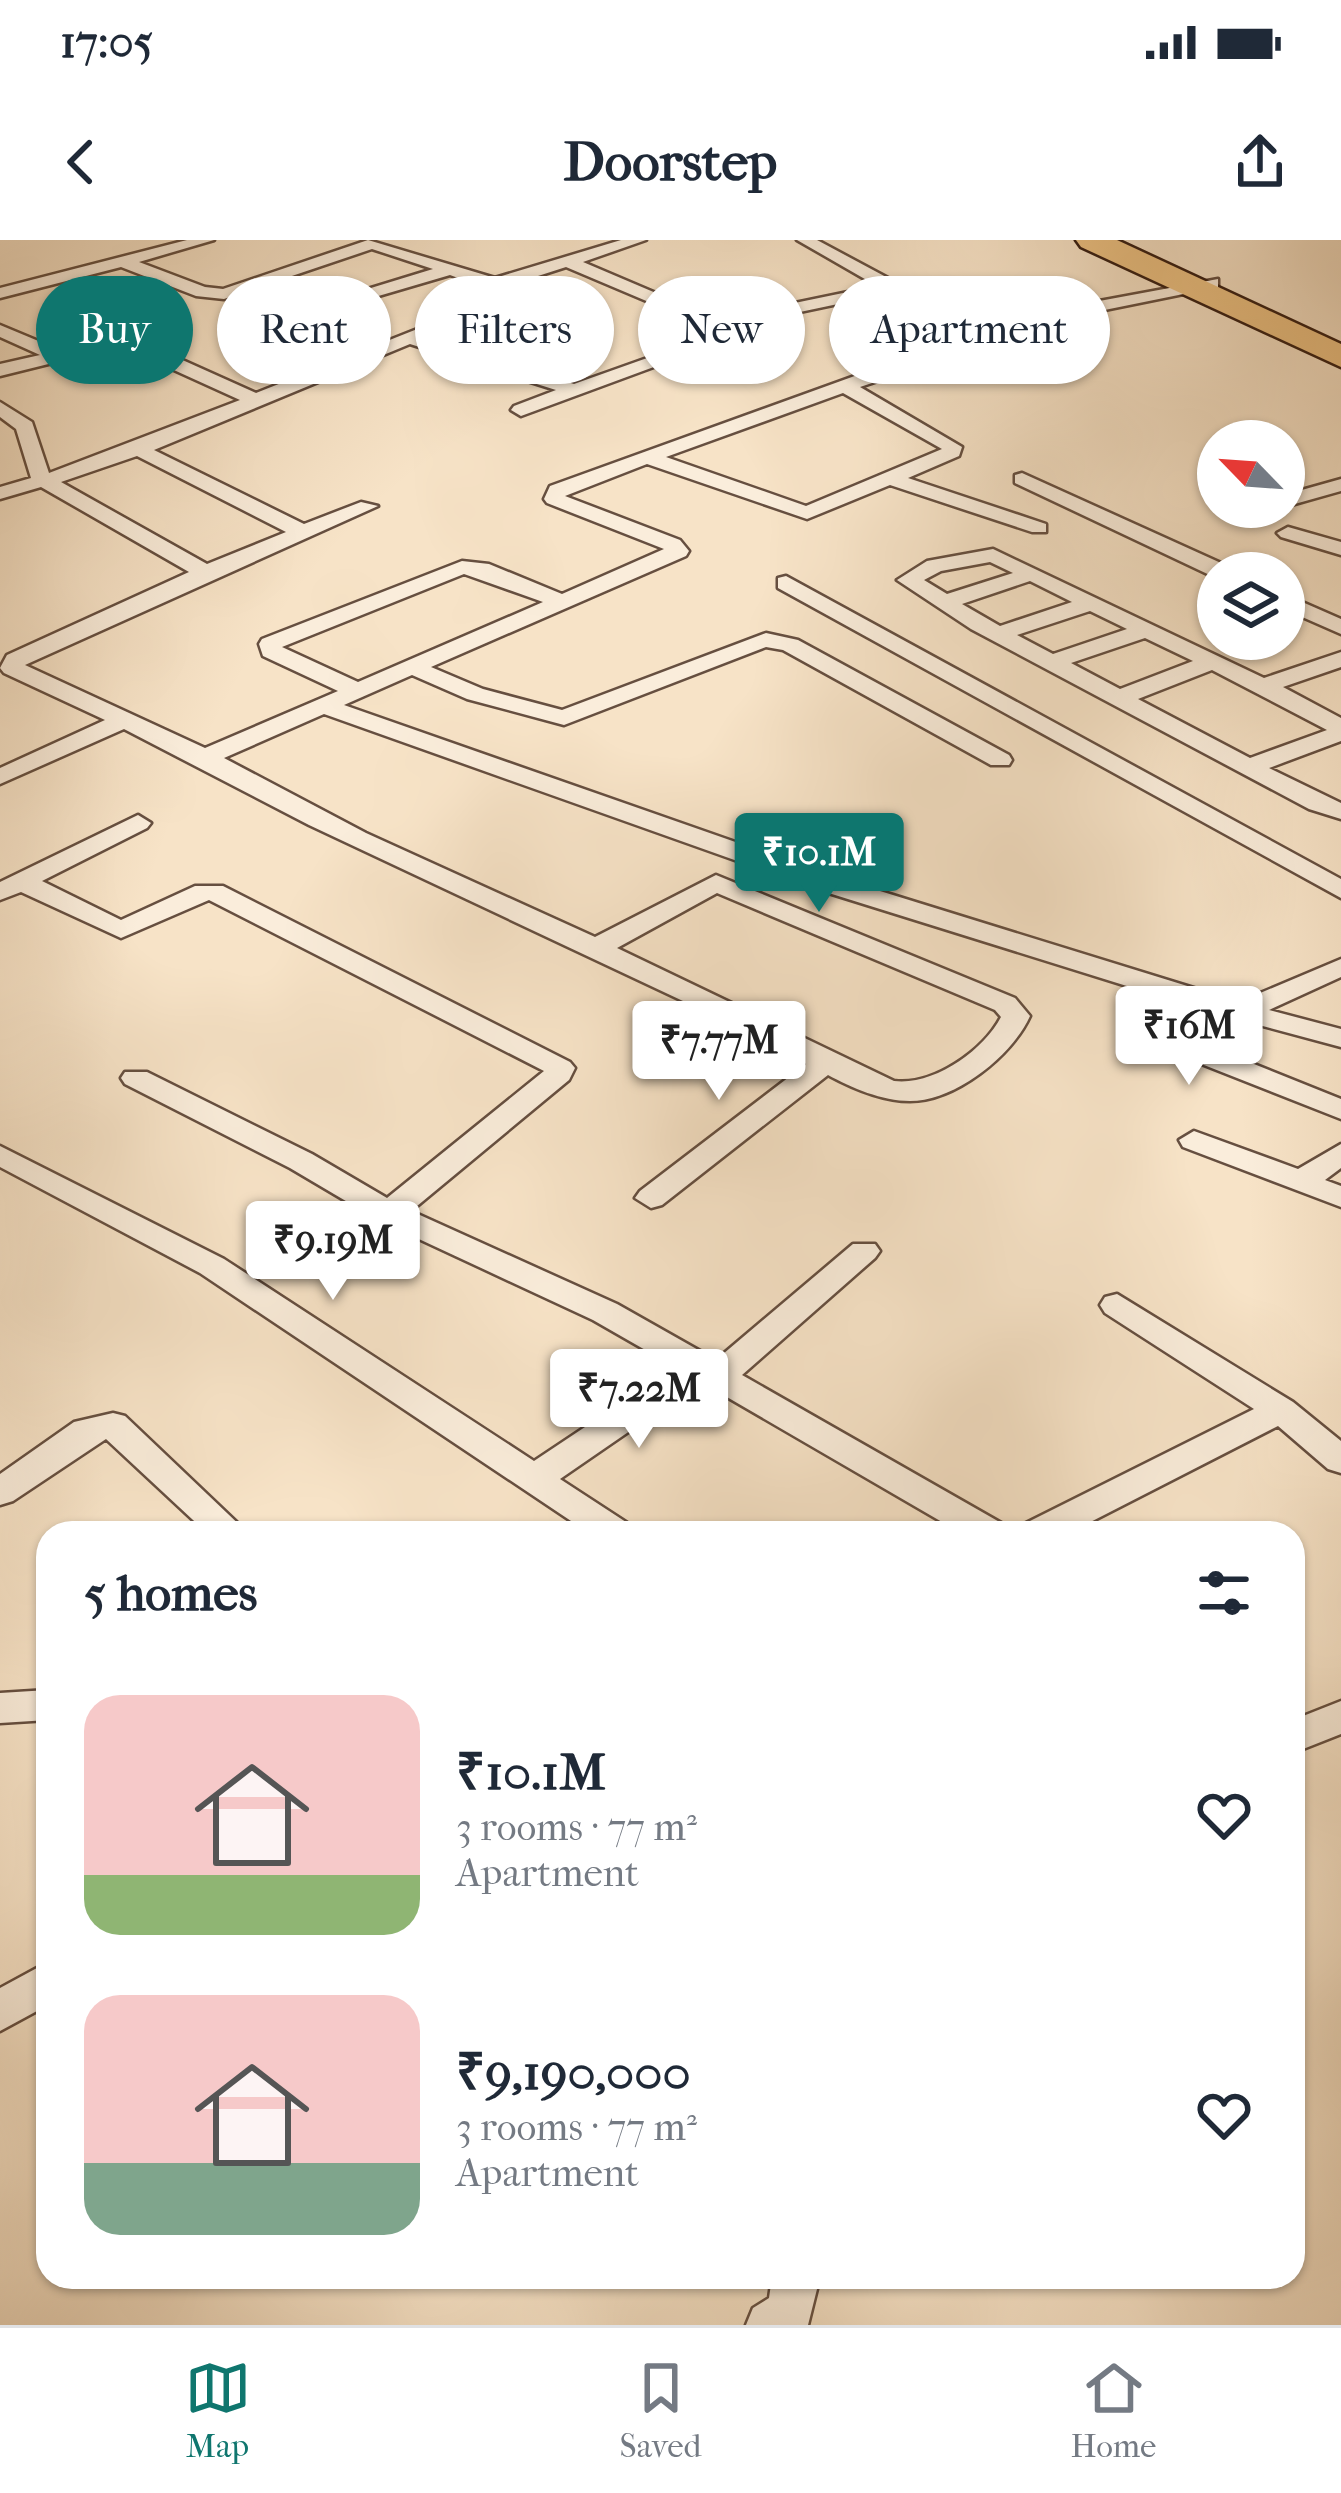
<!DOCTYPE html>
<meta charset="utf-8">
<style>
:root{--surface:#fff;--page:#f6f6f7;--text:#1f2937;--muted:#747a83;--line:#e0e1e3;--accent:#0f766e}
body{margin:0;font-family:"IM FELL French Canon",serif;background:var(--page);color:var(--text);height:100vh;display:flex;flex-direction:column;font-size:45px;white-space:nowrap}
*{box-sizing:border-box;margin:0}
p{font-size:39px;color:var(--muted)}
.icon{flex:none;width:66px;height:66px;fill:none;stroke:currentColor;stroke-width:2;stroke-linecap:round;stroke-linejoin:round}
.map{position:relative;flex:1;overflow:hidden}
.panel{position:absolute;left:36px;top:1281px;width:1269px;height:768px;display:flex;flex-direction:column;background:var(--surface);border-radius:36px;box-shadow:0 3px 9px #0004}
.panel>*{flex:none}
.hud{position:absolute;left:36px;top:36px;width:1269px;height:108px;display:flex;gap:24px}
.needle{width:78px;rotate:295deg}
.buttons{position:absolute;left:1197px;top:180px;display:grid;gap:24px}
.buttons a{display:grid;place-items:center;width:108px;height:108px;border-radius:50%;background:var(--surface);box-shadow:0 3px 9px #0004;font-size:60px}
.price{position:absolute;translate:-50% -102px;padding:0 27px;border-radius:12px;background:#fff;color:#222;font-size:39px;line-height:78px;filter:drop-shadow(0 3px 6px #0008)}
.price::after{content:'';position:absolute;left:50%;top:72px;width:36px;height:27px;margin-left:-18px;background:inherit;clip-path:polygon(0 0,100% 0,50% 100%)}
.price.selected{background:var(--accent);color:#fff}
ul{padding:0;list-style:none}
li{display:flex;align-items:center;gap:36px;height:300px;padding:0 48px}
li span{display:grid;place-items:center;flex:none;width:336px;height:240px;border-radius:36px;color:#555}
li>.icon{margin-inline-start:auto}
span .icon{width:144px;height:144px;fill:#fffc;stroke-width:1}
li b{font-size:51px}
h2{display:flex;justify-content:space-between;align-items:center;height:144px;padding:0 48px;font-size:51px}
.chip{padding:0 42px;border-radius:54px;background:var(--surface);box-shadow:0 3px 9px #0004;font-size:42px;line-height:108px}
.chip.selected{background:var(--accent);color:#fff}
.status{display:flex;justify-content:space-between;align-items:center;height:84px;padding:0 60px;background:var(--surface);direction:ltr}
.status svg{height:33px;fill:currentColor}
header{display:flex;justify-content:space-between;align-items:center;height:156px;padding:0 48px;background:var(--surface);font-size:54px;font-weight:700}
.menu{display:flex;justify-content:space-around;align-items:center;height:168px;border-top:3px solid var(--line);background:var(--surface);font-size:33px;color:var(--muted)}
.menu a{display:grid;justify-items:center;gap:6px}
.menu .selected{color:var(--accent)}
.map>svg:first-child{display:block}
.lines{fill:none;stroke-linecap:round;stroke-linejoin:round}
.street-casing{stroke:#664f40;stroke-width:5}
.highway-casing{stroke:#361e13;stroke-width:5}
.street{fill:#faeddb;fill-rule:evenodd}
.highway{fill:#ecc284;fill-rule:evenodd}
</style>
<div class="status"><b>17:05</b><svg viewBox="0 0 49 12"><path d="M0 12V9h3v3zM5 12V6h3v6zM10 12V3h3v9zM15 12V0h3v12zM26 1h20v11H26zM47 4h2v5h-2z"/></svg></div>
<header><svg class="icon" aria-label="back" viewBox="0 0 24 24"><path d="M15 5l-7 7 7 7"/></svg>Doorstep<svg class="icon" aria-label="share" viewBox="0 0 24 24"><path d="M12 15V3M7 8l5-5 5 5M5 13v7h14v-7"/></svg></header>
<div class="map">
<svg width="1341" height="2085" viewBox="0 0 1341 2085">
<rect width="100%" height="100%" fill="#f7e3c7"/>
<filter id="stains"><feTurbulence type="fractalNoise" baseFrequency=".00167" numOctaves="4"/><feColorMatrix values="0 0 0 0 .2 0 0 0 0 .09 0 0 0 0 .02 0 0 0 .5 -.17"/></filter>
<radialGradient id="worn" r=".72"><stop offset=".6" stop-color="#630" stop-opacity="0"/><stop offset="1" stop-color="#630" stop-opacity=".3"/></radialGradient>
<g class="lines">
<defs>
<path id="street" d="M187 0H214L139 22 205 47 223 49 368 0 495 38 621 0H646L583 22 717 79 877 46 797 0H817L985 90 1067 67 1218 39V47L1070 77 860 147 962 207 959 216 908 238 1046 284V292H1032L890 245 807 279 647 224 565 256 680 300 689 311 686 316 431 427 483 449 562 470 766 393 798 400 1009 515 1012 520 1009 525H991L783 410 766 407 564 485 467 459 412 435 344 465 838 638 1239 762 1341 719V737L1269 770 1341 789V807L1218 774 1199 787 1194 800 1341 859V879L1176 814 1164 801 1176 777 1191 766 819 650 324 474 224 518 366 593 595 697 716 635 1015 758 1030 776C1012 816 955 861 910 861 882 861 852 848 828 835L662 965 651 968 635 958 640 951 806 824 734 785 309 585 124 489 0 544V528L105 480 4 433 0 428 7 415 189 332 41 247 0 259V247L31 238 16 189 0 177V162L32 182 49 233 240 160 121 106 0 136V124L40 115 0 97V85L60 110 129 96 256 153 503 55 450 35 239 97 224 93 433 29 372 9 224 59 196 56 121 27 0 58V48ZM566 27 715 90 890 53 968 95 550 246 544 259 547 263 664 309 562 354 489 324 462 321 262 399 259 404 263 416 338 451 205 508 25 425 378 266 361 262 304 284 154 210 410 104 556 150 514 166 511 170 521 176 670 121V113L664 112 574 144 427 98 522 59V51L510 45ZM843 153 942 209 806 266 666 217ZM137 216 286 292 207 324 61 242ZM464 334 543 362 358 442 282 407ZM717 653 995 770 1001 777C983 811 933 846 894 841L617 708Z
M1022 233 1232 328 1235 333H1218L1216 338 1015 243V235Z
M1341 239V251L1284 267V255Z
M1288 287 1341 302V315L1281 297 1277 293Z
M993 309 1264 438 1341 412V427L1283 447 1341 478V501L1269 528 1341 563V579L1309 569 971 389 897 340 927 321ZM990 322 1013 333 947 354 924 340 941 331ZM1030 341 1072 362 1000 386 962 364ZM1090 371 1127 389 1053 414 1017 395ZM1145 398 1193 421 1120 449 1071 423ZM1212 430 1327 490 1250 518 1138 459Z
M786 336 1341 639V658L778 348V338Z
M1284 354 1341 379V394L1284 369Z
M138 575 151 583 147 588 42 641 121 680 195 646H223L570 822 575 828 569 840 411 971 617 1064 716 1120 853 1004H875L880 1011 875 1018 742 1135 1003 1284 1008 1293H961L701 1142 560 1239 629 1284 634 1293H589L200 1033 0 927V906L224 1019 534 1221 675 1127 593 1080 378 980 290 928 125 844 121 838 125 832H147L312 914 387 958 544 831 209 660 121 698 21 652 0 660V642Z
M1194 891 1298 929 1341 904V928L1325 940 1341 946V967L1183 907 1179 900Z
M1117 1054 1293 1162 1341 1201V1233L1328 1229 1278 1186 1069 1293H1019L1024 1284 1254 1169 1105 1073 1100 1065 1105 1057Z
M113 1173 125 1176 248 1293H207L106 1199 13 1261 0 1265V1234L74 1182Z
M48 1450V1480L0 1483V1453Z
M1341 1461V1494L1293 1513V1480Z
M48 1722V1765L0 1791V1748Z
M772 2037H820L808 2085H746L753 2068 769 2058Z"/>
<path id="highway" d="M1076 0H1117L1341 104V127L1081 7Z"/>
</defs>
<use href="#street" class="street-casing"/>
<use href="#highway" class="highway-casing"/>
<use href="#street" class="street"/>
<use href="#highway" class="highway"/>
</g>
<rect width="100%" height="100%" filter="url(#stains)"/>
<rect width="100%" height="100%" fill="url(#worn)"/>
</svg>
<div class="buttons">
<a><svg class="needle" viewBox="-14 -14 28 28"><path d="M0-13l5 13h-10z" fill="#e53935"/><path d="M0 13l5-13h-10z" fill="#747a83"/></svg></a>
<a><svg class="icon" aria-label="layers" viewBox="0 0 24 24"><path d="M12 4l9 5-9 5-9-5zM3 14l9 5 9-5"/></svg></a>
</div>
<b class="price selected" style="left:819px;top:675px">₹10.1M</b>
<b class="price" style="left:1189px;top:848px">₹16M</b>
<b class="price" style="left:719px;top:863px">₹7.77M</b>
<b class="price" style="left:333px;top:1063px">₹9.19M</b>
<b class="price" style="left:639px;top:1211px">₹7.22M</b>
<div class="hud">
<a class="chip selected">Buy</a>
<a class="chip">Rent</a>
<a class="chip">Filters</a>
<a class="chip">New</a>
<a class="chip">Apartment</a>
</div>
<section class="panel">
<h2>5 homes<svg class="icon" aria-label="filters" viewBox="0 0 24 24"><path d="M4 7h16M4 17h16"/><circle cx="9" cy="7" r="2"/><circle cx="15" cy="17" r="2"/></svg></h2>
<ul>
<li><span style="background:linear-gradient(#f6c9c9 75%,#8fb573 0)"><svg class="icon" aria-label="home" viewBox="0 0 24 24"><path d="M3 11l9-7 9 7M6 9v11h12V9"/></svg></span><div><b>₹10.1M</b><p>3 rooms · 77 m²</p><p>Apartment</p></div><svg class="icon" aria-label="heart" viewBox="0 0 24 24"><path d="M12 20l-8-8c-3-5 5-10 8-4 3-6 11-1 8 4z"/></svg></li>
<li><span style="background:linear-gradient(#f6c9c9 70%,#7fa58c 0)"><svg class="icon" aria-label="home" viewBox="0 0 24 24"><path d="M3 11l9-7 9 7M6 9v11h12V9"/></svg></span><div><b>₹9,190,000</b><p>3 rooms · 77 m²</p><p>Apartment</p></div><svg class="icon" aria-label="heart" viewBox="0 0 24 24"><path d="M12 20l-8-8c-3-5 5-10 8-4 3-6 11-1 8 4z"/></svg></li>
</ul>
</section>
</div>
<nav class="menu">
<a class="selected"><svg class="icon" aria-label="map" viewBox="0 0 24 24"><path d="M3 6l6-2 6 2 6-2v14l-6 2-6-2-6 2zM9 4v14M15 6v14"/></svg>Map</a>
<a><svg class="icon" aria-label="saved" viewBox="0 0 24 24"><path d="M7 4h10v16l-5-4-5 4z"/></svg>Saved</a>
<a><svg class="icon" aria-label="home" viewBox="0 0 24 24"><path d="M3 11l9-7 9 7M6 9v11h12V9"/></svg>Home</a>
</nav>
